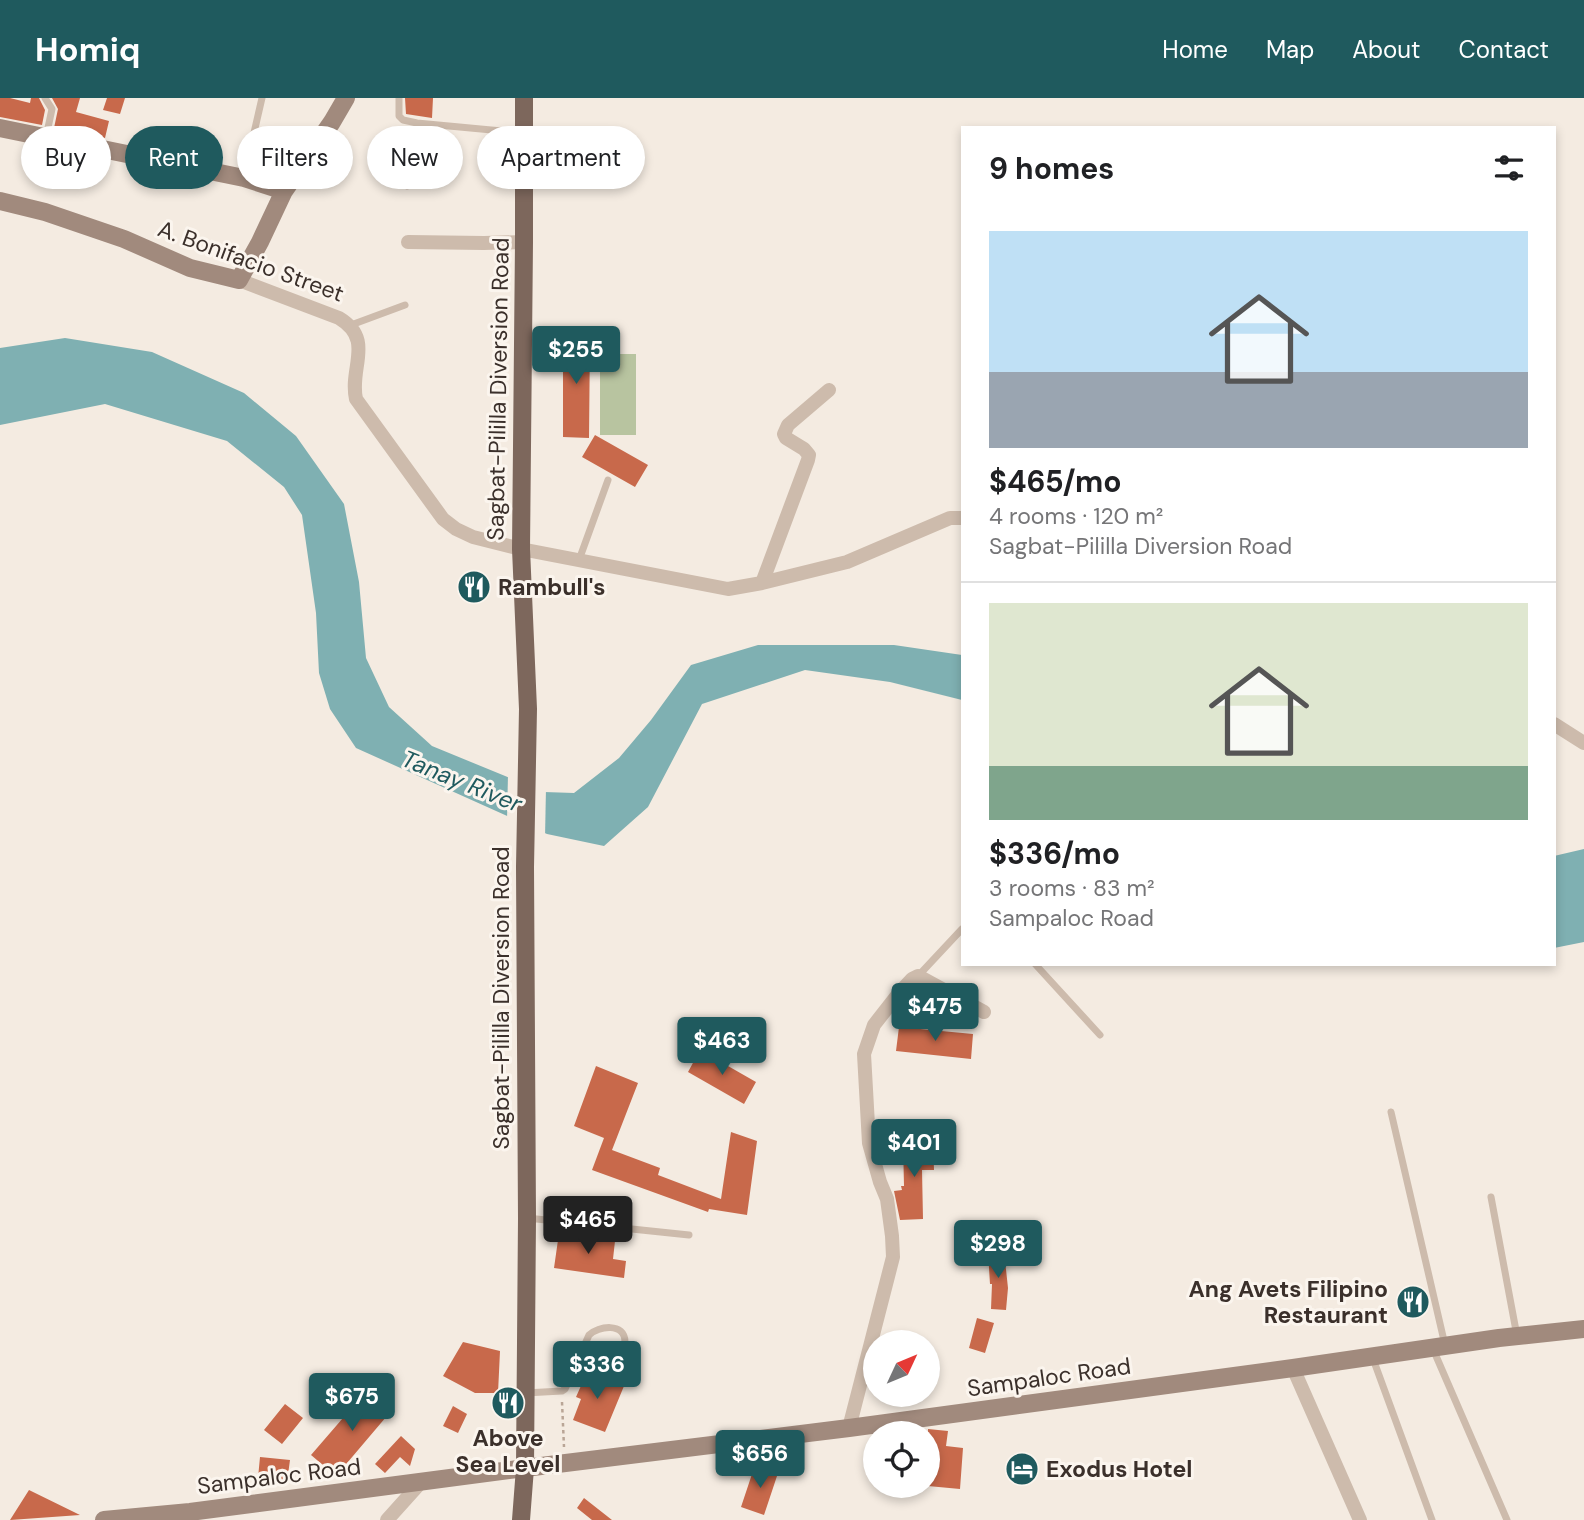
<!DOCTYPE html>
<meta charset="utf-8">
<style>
:root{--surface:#fff;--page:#f2f2f2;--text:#202124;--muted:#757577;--line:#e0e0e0;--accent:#1f5a5e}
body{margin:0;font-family:"DM Sans",sans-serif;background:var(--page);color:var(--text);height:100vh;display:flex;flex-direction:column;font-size:26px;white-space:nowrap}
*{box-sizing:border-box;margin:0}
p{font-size:23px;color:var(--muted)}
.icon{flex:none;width:38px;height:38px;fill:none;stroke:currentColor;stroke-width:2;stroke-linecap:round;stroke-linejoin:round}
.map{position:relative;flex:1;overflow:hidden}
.drawer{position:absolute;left:961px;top:28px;width:595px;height:840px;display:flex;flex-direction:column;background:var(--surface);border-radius:0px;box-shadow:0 4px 10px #0003}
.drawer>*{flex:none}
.banner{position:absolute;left:21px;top:28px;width:665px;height:63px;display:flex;gap:14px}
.needle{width:46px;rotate:46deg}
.buttons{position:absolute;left:863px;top:1232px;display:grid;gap:14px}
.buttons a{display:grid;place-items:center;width:77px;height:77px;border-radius:50%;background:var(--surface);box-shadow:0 4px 10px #0003;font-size:35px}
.price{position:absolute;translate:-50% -60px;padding:0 16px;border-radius:7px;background:var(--accent);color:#fff;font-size:23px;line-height:46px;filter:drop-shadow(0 2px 4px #0008)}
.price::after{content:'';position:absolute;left:50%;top:42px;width:21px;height:16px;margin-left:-10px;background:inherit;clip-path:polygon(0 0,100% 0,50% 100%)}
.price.on{background:#222;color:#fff}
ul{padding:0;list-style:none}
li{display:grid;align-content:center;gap:14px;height:371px;padding:0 28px}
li+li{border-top:2px solid var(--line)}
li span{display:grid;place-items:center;height:217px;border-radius:0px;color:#555}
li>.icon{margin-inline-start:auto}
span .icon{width:126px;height:126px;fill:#fffc;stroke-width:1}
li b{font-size:30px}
h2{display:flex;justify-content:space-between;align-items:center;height:84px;padding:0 28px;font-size:30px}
.chip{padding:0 24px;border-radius:32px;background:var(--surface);box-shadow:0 4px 10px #0003;font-size:24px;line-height:63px}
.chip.on{background:var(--accent);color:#fff}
header{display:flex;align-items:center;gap:42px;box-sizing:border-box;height:98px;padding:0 35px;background:var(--accent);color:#fff}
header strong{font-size:33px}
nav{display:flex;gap:38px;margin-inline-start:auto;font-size:24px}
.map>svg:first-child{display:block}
.green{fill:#b8c4a0}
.water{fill:#7fb0b2}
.pier{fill:#f4ebe1}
.building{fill:#c8694b}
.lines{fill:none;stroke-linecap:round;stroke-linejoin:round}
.path{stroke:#b9a596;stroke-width:2.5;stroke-dasharray:3.5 3.5;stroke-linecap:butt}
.lane{stroke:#cdbbac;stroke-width:7}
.street{stroke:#cdbbac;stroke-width:14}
.secondary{stroke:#a18a7d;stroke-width:18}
.primary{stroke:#7d675c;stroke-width:18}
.labels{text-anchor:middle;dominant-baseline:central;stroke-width:6;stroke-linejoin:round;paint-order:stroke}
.street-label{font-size:23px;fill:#3b302b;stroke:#fbf5ee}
.poi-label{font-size:23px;font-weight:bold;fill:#3b302b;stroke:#fbf5ee;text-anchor:start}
.water-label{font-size:24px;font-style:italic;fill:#1f5a5e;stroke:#fbf5ee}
</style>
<header>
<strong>Homiq</strong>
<nav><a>Home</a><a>Map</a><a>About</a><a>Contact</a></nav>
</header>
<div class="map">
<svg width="1584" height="1422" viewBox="0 0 1584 1422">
<rect width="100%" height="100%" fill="#f4ebe1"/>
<path class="green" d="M600 256H636V337H600Z"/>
<path class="water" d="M65 240 152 254 244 295 296 338 344 406 359 484 366 560 389 609 432 648 544 694 574 695 619 660 651 622 691 567 758 547H894L962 557V602L890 584 805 572 702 606 648 709 604 748 547 736 356 650 330 611 319 575 316 515 302 417 284 389 227 343 105 306 0 327V250Z
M1584 751V844L1554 850V758Z"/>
<path class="pier" d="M508 676 546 690 545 739 507 722Z"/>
<path class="building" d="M0 0H10L30 5 31 0H39L45 12 42 27 0 19Z
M52 0H80L76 14 109 23 105 40 54 30 58 11Z
M107 0H125L120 16 103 12Z
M405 0H433L432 20 406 16Z
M563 238H590L589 340 563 339Z
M595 337 648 367 635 389 582 359Z
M899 929 973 936 971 961 896 953Z
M700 952 756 984 744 1006 688 974Z
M596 968 638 985 612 1052 660 1070 658 1077 721 1101 731 1034 757 1043 747 1117 709 1111 708 1114 592 1072 604 1040 574 1028Z
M903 1044H933L934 1072H922L923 1121 900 1122 894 1093 902 1092 901 1088H904Z
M559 1135 615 1143 613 1161 626 1163 624 1180 554 1170Z
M1004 1153 1008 1190 1006 1212 991 1211 992 1186H990L988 1154Z
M977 1220 994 1225 985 1255 969 1250Z
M463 1244 500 1253 498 1295H475L443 1278Z
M588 1272 624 1288 605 1334 573 1322 581 1301 576 1299Z
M368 1291 392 1312 336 1378 311 1357Z
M285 1306 303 1320 282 1346 264 1332Z
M453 1308 467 1316 458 1335 443 1328Z
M928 1331 948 1333 946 1348 963 1350 960 1391 928 1388V1369H929L930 1346H928Z
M401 1338 415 1351 410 1368 400 1359 385 1375 375 1366Z
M260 1359 290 1362 287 1384 258 1380Z
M755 1367 778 1375 764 1417 741 1409Z
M29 1392 80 1417 10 1422Z
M584 1400 612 1422H592L577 1410Z"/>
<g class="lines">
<path class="path" d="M562 1304 564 1349"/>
<path class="lane" d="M45 0 52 11 46 39
M399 0V18L403 22 417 25 524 35
M244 78 262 0
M407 88 417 25
M351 227 405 207
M579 462 608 382
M1035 866 1100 937
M919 877 962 831
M1391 1014 1445 1247
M1491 1099 1517 1238
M527 1120 689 1137
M1433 1251 1507 1422
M1372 1258 1432 1422
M525 1295 562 1293 565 1291 589 1237C598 1228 625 1224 625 1244 624 1254 617 1267 613 1276"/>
<path class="street" d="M408 144 484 145 524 144
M239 182 339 220C375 242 349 269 356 301L443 421 456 431 473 439 521 451 728 491 762 485 847 464 950 420H962
M762 485 808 362 809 357 804 351 786 340 784 336 788 327 829 292
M1554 626 1584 645
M1293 1270 1360 1422
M849 1330 893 1159 892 1138 887 1101 880 1084 869 1045 864 956 874 927 899 895 912 881 918 878 984 914
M387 1422 422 1383"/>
<path class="secondary" d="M0 30 244 80 284 93
M0 103 45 114 124 141 190 170 239 182 260 144 284 93 332 24 346 0
M104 1422 190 1414 525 1370 849 1330 1293 1270 1499 1240 1584 1231"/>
<path class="primary" d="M521 1422 525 1370 527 1120 525 769 528 611 521 451 524 144V0"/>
</g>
<defs>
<symbol id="restaurant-disc" viewBox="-11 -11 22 22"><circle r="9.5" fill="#1f5a5e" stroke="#fbf5ee"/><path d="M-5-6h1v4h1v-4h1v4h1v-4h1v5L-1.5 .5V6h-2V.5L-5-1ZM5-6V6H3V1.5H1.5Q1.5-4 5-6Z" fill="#fff"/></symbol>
<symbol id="hotel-disc" viewBox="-11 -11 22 22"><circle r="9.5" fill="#1f5a5e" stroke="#fbf5ee"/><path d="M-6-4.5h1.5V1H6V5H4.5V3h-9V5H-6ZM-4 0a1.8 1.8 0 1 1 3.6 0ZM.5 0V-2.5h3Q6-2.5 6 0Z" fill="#fff"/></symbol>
</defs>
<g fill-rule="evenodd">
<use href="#restaurant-disc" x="455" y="470" width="38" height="38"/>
<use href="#restaurant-disc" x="1394" y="1185" width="38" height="38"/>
<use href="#restaurant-disc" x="489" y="1286" width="38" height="38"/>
<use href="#hotel-disc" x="1003" y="1352" width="38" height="38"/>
</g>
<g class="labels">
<g class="street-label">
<text transform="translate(251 163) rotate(20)">A. Bonifacio Street</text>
<text transform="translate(498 291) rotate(-89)">Sagbat-Pililla Diversion Road</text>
<text transform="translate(501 900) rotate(-90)">Sagbat-Pililla Diversion Road</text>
<text transform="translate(1049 1279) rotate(-8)">Sampaloc Road</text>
<text transform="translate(279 1378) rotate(-7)">Sampaloc Road</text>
</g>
<g class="poi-label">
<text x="498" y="489">Rambull's</text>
<text x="1388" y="1191" text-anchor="end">Ang Avets Filipino<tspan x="1388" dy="26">Restaurant</tspan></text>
<text x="508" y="1340" text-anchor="middle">Above<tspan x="508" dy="26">Sea Level</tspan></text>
<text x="1046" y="1371">Exodus Hotel</text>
</g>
<g class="water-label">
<text transform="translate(462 683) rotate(22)">Tanay River</text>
</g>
</g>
</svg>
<div class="buttons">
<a><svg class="needle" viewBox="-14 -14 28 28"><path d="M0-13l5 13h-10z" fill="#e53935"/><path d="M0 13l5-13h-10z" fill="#757577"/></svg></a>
<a><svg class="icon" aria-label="locate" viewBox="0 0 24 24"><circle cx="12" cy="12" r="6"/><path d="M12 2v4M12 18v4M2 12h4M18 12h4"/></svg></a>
</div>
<b class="price" style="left:576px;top:288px">$255</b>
<b class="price" style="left:935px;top:945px">$475</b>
<b class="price" style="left:722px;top:979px">$463</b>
<b class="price" style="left:914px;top:1081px">$401</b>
<b class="price on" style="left:588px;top:1158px">$465</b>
<b class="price" style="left:998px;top:1182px">$298</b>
<b class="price" style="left:597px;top:1303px">$336</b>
<b class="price" style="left:352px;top:1335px">$675</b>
<b class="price" style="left:760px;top:1392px">$656</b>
<div class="banner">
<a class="chip">Buy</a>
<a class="chip on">Rent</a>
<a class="chip">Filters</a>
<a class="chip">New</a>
<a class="chip">Apartment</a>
</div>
<section class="drawer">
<h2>9 homes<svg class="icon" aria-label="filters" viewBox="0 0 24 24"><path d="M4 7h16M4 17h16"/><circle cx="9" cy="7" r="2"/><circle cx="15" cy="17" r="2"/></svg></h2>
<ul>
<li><span style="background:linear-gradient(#bfe0f5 65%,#9aa5b1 0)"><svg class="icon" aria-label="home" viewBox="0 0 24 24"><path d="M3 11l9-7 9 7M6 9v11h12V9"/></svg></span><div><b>$465/mo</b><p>4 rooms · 120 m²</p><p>Sagbat-Pililla Diversion Road</p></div></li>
<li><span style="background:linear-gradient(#dfe7d0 75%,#7fa58c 0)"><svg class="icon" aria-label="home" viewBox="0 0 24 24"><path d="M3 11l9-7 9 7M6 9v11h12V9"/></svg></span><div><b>$336/mo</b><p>3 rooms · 83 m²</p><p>Sampaloc Road</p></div></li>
</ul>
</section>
</div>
